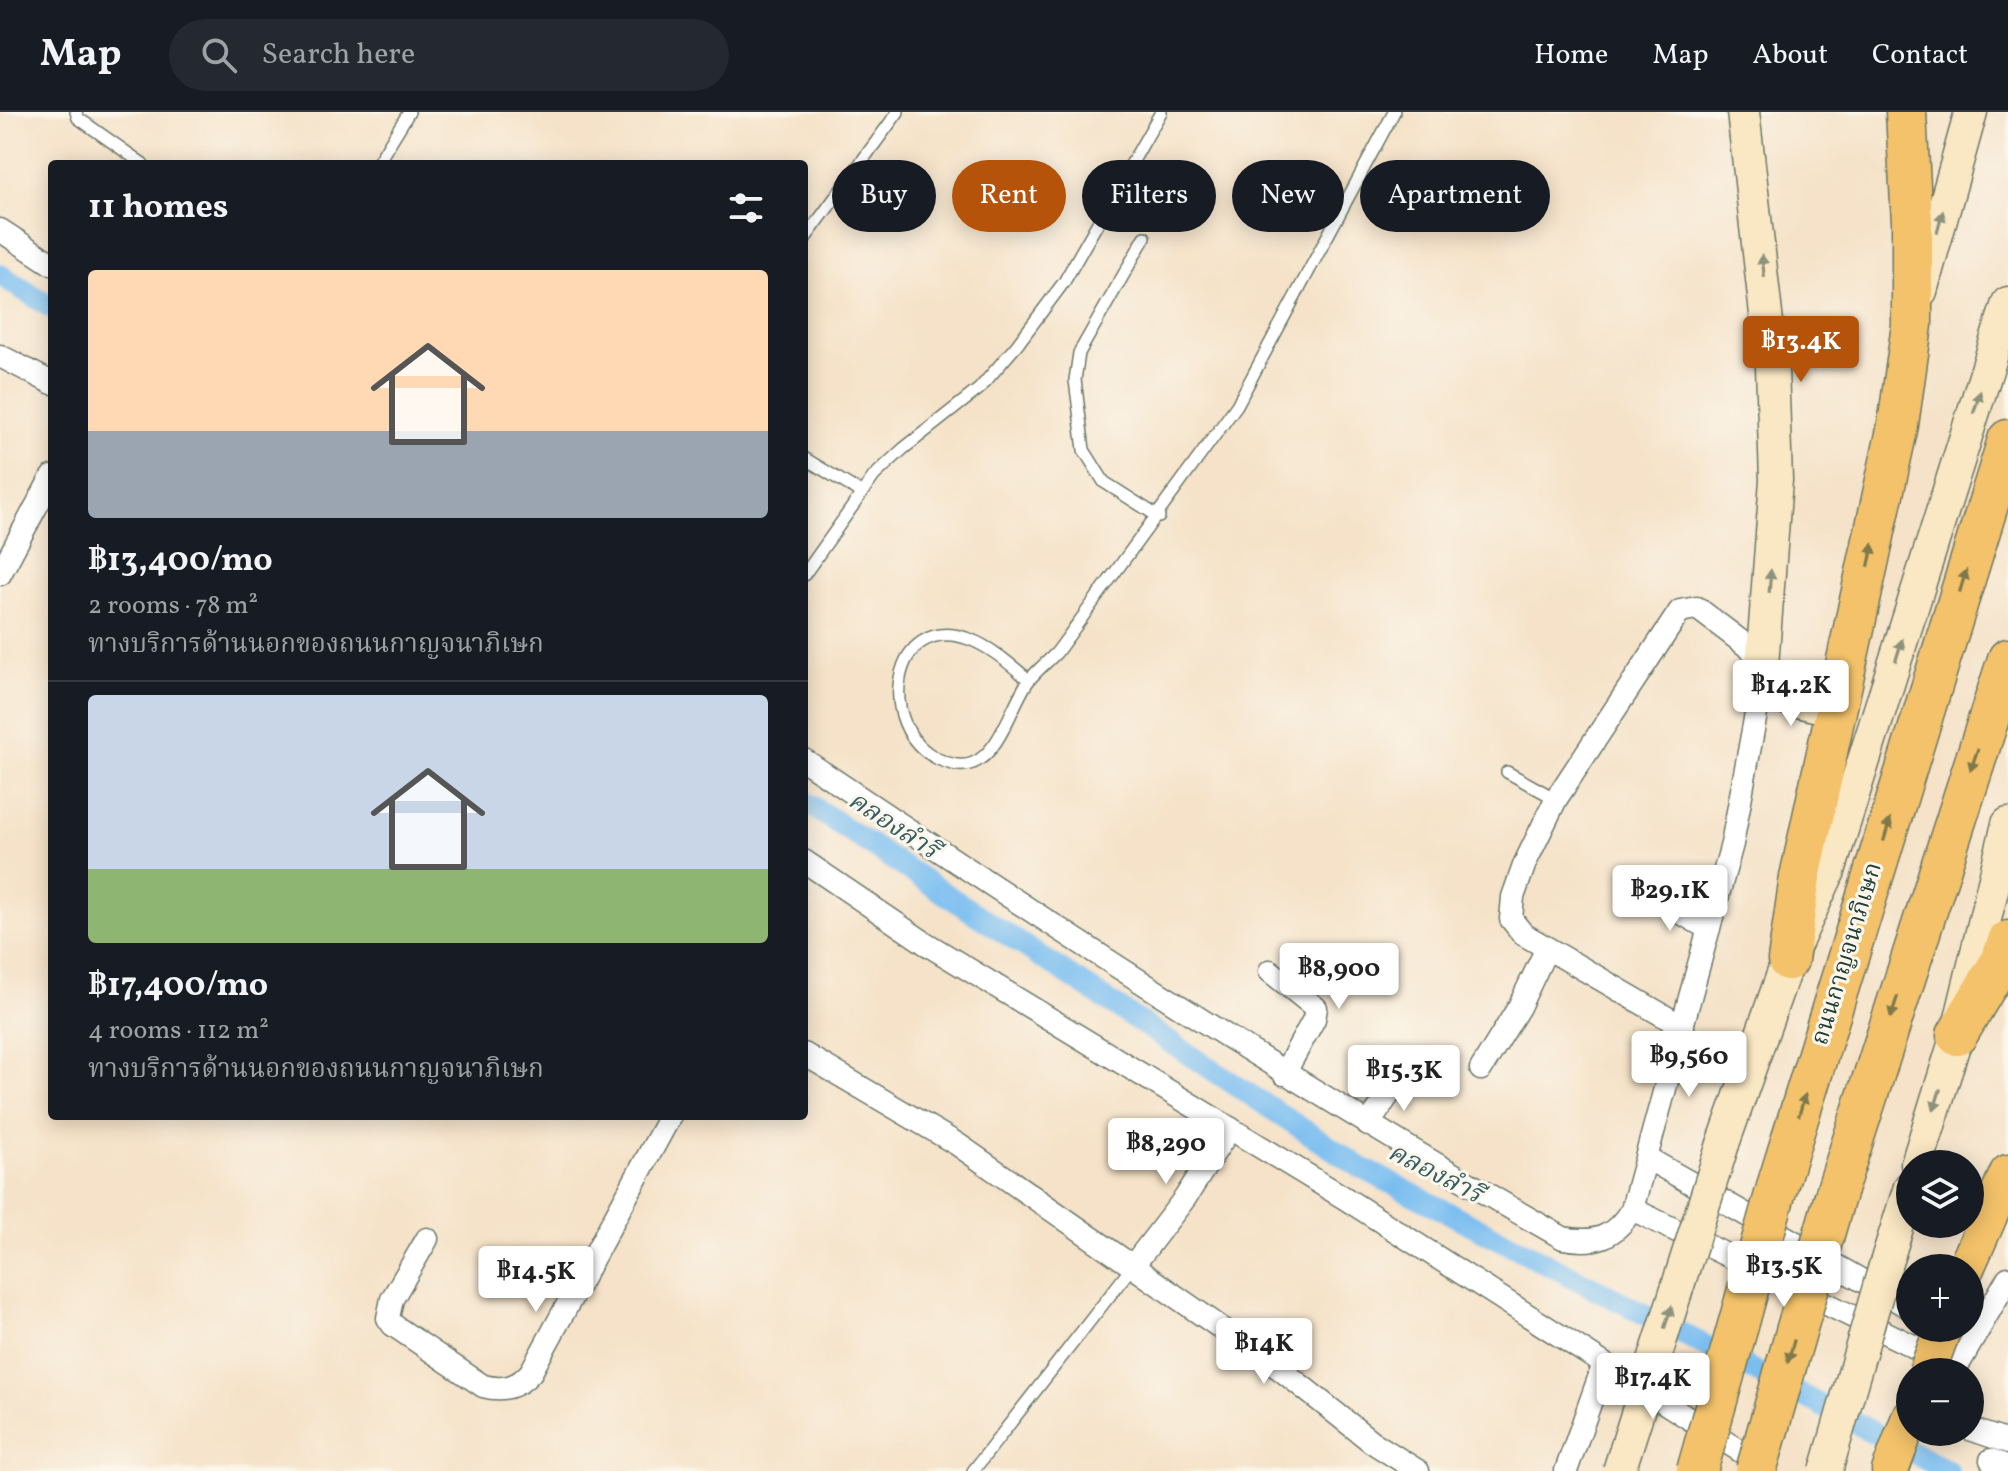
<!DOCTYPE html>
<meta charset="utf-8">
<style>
:root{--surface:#171b24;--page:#242831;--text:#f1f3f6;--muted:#9ea1a6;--line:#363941;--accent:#b45309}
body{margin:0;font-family:Vollkorn,"Noto Serif Thai",serif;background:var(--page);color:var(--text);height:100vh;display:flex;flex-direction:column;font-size:30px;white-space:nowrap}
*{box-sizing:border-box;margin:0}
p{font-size:26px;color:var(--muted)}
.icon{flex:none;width:44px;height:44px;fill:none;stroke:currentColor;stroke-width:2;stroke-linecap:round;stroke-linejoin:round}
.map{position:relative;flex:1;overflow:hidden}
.sheet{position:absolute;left:48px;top:48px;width:760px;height:960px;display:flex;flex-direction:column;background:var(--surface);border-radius:8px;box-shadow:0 4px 20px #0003}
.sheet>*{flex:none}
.guide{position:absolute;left:832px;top:48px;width:760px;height:72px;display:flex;gap:16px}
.buttons{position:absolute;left:1896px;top:1038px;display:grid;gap:16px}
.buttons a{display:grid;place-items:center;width:88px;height:88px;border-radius:50%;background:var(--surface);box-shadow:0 4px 20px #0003;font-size:40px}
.price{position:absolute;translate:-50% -68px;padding:0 18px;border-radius:8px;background:#fff;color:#222;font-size:26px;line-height:52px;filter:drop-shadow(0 2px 4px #0008)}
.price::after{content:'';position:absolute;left:50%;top:48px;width:24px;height:18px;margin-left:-12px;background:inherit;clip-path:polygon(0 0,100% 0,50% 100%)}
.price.selected{background:var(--accent);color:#fff}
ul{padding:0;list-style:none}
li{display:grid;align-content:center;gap:16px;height:424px;padding:0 40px}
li+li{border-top:2px solid var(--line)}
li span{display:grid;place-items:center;height:248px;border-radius:8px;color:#555}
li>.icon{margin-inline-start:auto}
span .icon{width:144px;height:144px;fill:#fffc;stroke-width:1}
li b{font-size:34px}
h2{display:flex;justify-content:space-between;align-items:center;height:96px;padding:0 40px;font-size:34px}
.chip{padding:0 28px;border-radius:36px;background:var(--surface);box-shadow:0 4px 20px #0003;font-size:28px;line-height:72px}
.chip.selected{background:var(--accent);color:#fff}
header{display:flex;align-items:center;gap:48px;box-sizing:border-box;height:112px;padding:0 40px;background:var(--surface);border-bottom:2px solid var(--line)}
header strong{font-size:38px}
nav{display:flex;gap:44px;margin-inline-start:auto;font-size:28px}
.search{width:560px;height:72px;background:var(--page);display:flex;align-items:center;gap:20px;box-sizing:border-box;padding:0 28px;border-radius:44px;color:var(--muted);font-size:30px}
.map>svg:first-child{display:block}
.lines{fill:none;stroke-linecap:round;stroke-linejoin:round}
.canal{stroke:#7abef0;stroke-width:22}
.lane-casing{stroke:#6a7768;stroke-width:14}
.street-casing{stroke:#6a7768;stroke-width:25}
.secondary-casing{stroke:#6a7768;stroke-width:35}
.primary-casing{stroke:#6a7768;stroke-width:39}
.highway-casing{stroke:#6a7768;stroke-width:43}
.lane{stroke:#fff;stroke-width:11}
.street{stroke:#fff;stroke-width:22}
.secondary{stroke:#fae7c3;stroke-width:32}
.primary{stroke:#f3c26a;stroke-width:36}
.highway{stroke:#f3c26a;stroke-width:40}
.secondary-bridge-casing{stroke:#6a7768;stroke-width:35;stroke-linecap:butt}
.primary-bridge-casing{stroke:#6a7768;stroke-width:39;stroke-linecap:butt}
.highway-bridge-casing{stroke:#6a7768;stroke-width:43;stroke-linecap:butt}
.secondary-bridge{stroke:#fae7c3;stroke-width:32}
.primary-bridge{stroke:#f3c26a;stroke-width:36}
.highway-bridge{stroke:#f3c26a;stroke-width:40}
.oneway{fill:#8c927c}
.oneway2{fill:#7e794c}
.labels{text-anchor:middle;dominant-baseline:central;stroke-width:6;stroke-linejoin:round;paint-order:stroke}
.street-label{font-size:24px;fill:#1f3d34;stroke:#fbf7ec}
.water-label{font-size:26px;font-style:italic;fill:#365d63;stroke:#fbf7ec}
</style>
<header>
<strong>Map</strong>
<div class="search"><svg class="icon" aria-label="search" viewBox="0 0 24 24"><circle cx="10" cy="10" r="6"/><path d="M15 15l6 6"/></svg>Search here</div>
<nav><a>Home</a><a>Map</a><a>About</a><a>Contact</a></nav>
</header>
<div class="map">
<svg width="2008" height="1359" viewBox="0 0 2008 1359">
<rect width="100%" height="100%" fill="#fbf7ec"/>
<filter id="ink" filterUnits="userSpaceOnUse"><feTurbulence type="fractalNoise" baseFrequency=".0125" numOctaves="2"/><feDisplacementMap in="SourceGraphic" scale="16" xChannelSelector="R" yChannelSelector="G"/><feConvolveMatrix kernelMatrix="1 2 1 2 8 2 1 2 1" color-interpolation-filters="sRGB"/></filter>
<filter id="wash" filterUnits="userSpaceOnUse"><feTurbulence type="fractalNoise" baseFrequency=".006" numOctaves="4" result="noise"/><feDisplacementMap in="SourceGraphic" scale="32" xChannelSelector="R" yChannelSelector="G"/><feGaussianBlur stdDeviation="1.8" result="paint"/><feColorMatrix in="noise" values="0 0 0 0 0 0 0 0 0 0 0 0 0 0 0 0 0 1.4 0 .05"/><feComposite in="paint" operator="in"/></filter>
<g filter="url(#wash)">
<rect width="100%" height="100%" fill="#f5e2c8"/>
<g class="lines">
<path class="canal" d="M0 163 52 196
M804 689 1360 1055 1948 1359"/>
</g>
</g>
<g filter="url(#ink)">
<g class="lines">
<defs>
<path id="lane" d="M76 0 78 6 143 52
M377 52 409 0
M1145 125 1079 241 1075 268 1084 338 1104 370 1159 405
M804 128 898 0
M804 346 860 380
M804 463 874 364 903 337 979 277 1017 233 1064 170 1161 0
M1029 568C1011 553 991 535 969 527 891 499 874 616 938 647 949 652 962 656 973 651 1000 640 1012 593 1027 571 1035 559 1048 550 1057 540L1237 293 1394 0
M1507 660 1556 687
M973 1359 1132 1155"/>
<path id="street" d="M0 118 52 152
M0 244 52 271
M0 462 52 365
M804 648C1054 816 1302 977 1563 1126 1596 1132 1614 1126 1632 1097L1732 732 1760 580
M804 749 925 831 1343 1085 1604 1252
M1655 786 1709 817
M1270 859 1316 896 1314 907 1284 962
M1683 915 1523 822 1511 807 1513 785 1525 751 1556 687 1680 499 1697 496 1764 547
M804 942 957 1032 1280 1257 1372 1330 1418 1359
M1481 957 1519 895 1547 836
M1368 1013 1401 964
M1647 1046 1910 1196
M1632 1097 1956 1255
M427 1127 392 1187 388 1206 393 1213 483 1274C503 1279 517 1276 531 1260L670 1004
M1132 1155 1185 1086 1230 1016
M1954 1260 2008 1166
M1970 1317 2008 1330
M1991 1348 2008 1355
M1566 1359 1604 1252 1764 1354"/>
<path id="secondary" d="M1743 0 1772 255 1776 368 1760 580 1835 598
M1921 179 1971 0
M1723 1032 1788 848 1829 759 2008 191
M1917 1052 1957 923 2008 712
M1885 1154 1910 1075"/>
<path id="primary" d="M1966 1156 2008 1061
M1890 1359 1910 1305"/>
<path id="highway" d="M1788 848 1800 765 1898 313 1912 213V111L1906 0
M1957 923 2001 849 2008 829
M1779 1068 2008 328
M1835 1084 2008 547"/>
</defs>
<use href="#lane" class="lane-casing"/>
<use href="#street" class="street-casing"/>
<use href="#secondary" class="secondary-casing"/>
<use href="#primary" class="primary-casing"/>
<use href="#highway" class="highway-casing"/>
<use href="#lane" class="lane"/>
<use href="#street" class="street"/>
<use href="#secondary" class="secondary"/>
<use href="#primary" class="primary"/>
<use href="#highway" class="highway"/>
<defs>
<path id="secondary-bridge" d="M1619 1359 1723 1032
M1826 1359 1885 1154"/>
<path id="primary-bridge" d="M1927 1260 1943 1216"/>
<path id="highway-bridge" d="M1697 1359 1779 1068
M1756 1359 1835 1084"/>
</defs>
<use href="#secondary-bridge" class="secondary-bridge-casing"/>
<use href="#primary-bridge" class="primary-bridge-casing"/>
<use href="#highway-bridge" class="highway-bridge-casing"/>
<use href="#secondary-bridge" class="secondary-bridge"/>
<use href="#primary-bridge" class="primary-bridge"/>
<use href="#highway-bridge" class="highway-bridge"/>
</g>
<defs><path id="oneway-solid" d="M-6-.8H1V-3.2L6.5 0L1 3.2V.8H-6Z" transform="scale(2)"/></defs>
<g class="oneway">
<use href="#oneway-solid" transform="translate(1940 110) rotate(-75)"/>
<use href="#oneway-solid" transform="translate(1763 154) rotate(-97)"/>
<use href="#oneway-solid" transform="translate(1977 290) rotate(-73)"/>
<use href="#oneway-solid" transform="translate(1770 469) rotate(-86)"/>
<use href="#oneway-solid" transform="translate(1899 538) rotate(-73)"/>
<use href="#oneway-solid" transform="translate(1937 988) rotate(107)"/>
<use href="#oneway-solid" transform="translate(1668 1205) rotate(-72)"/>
</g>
<g class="oneway2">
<use href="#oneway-solid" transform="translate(1871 443) rotate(-78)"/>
<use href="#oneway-solid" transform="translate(1963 469) rotate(-73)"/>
<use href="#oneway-solid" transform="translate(1974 648) rotate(109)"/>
<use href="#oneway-solid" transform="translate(1887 718) rotate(-73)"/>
<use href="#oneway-solid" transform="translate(1894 895) rotate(108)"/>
<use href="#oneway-solid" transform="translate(1802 993) rotate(-73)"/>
<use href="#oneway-solid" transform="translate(1791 1239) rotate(106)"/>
</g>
</g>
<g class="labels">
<g class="street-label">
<text transform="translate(1848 842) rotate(-73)">ถนนกาญจนาภิเษก</text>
</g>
<g class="water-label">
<text transform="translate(893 714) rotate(33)">คลองลำรี</text>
<text transform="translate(1435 1062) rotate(27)">คลองลำรี</text>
</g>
</g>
</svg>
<div class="buttons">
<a><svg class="icon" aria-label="layers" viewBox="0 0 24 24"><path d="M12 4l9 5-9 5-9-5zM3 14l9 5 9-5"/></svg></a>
<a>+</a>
<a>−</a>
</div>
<b class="price selected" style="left:1801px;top:272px">฿13.4K</b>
<b class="price" style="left:1791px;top:616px">฿14.2K</b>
<b class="price" style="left:1670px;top:821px">฿29.1K</b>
<b class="price" style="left:1339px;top:899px">฿8,900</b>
<b class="price" style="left:1689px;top:987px">฿9,560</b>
<b class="price" style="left:1404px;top:1001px">฿15.3K</b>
<b class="price" style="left:1166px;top:1074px">฿8,290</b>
<b class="price" style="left:1784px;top:1197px">฿13.5K</b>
<b class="price" style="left:536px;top:1202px">฿14.5K</b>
<b class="price" style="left:1264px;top:1274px">฿14K</b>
<b class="price" style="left:1653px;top:1309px">฿17.4K</b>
<div class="guide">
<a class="chip">Buy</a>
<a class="chip selected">Rent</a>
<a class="chip">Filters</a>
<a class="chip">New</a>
<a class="chip">Apartment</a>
</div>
<section class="sheet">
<h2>11 homes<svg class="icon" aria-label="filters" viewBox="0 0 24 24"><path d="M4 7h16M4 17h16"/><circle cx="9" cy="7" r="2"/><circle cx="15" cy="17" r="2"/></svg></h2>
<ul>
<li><span style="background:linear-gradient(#ffd9b3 65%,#9aa5b1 0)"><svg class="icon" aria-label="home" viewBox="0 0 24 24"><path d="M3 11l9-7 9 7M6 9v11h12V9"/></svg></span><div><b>฿13,400/mo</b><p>2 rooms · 78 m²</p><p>ทางบริการด้านนอกของถนนกาญจนาภิเษก</p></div></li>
<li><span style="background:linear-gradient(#c9d6e8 70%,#8fb573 0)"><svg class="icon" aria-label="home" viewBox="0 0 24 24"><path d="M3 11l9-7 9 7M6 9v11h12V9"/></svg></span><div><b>฿17,400/mo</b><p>4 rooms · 112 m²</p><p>ทางบริการด้านนอกของถนนกาญจนาภิเษก</p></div></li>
</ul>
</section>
</div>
